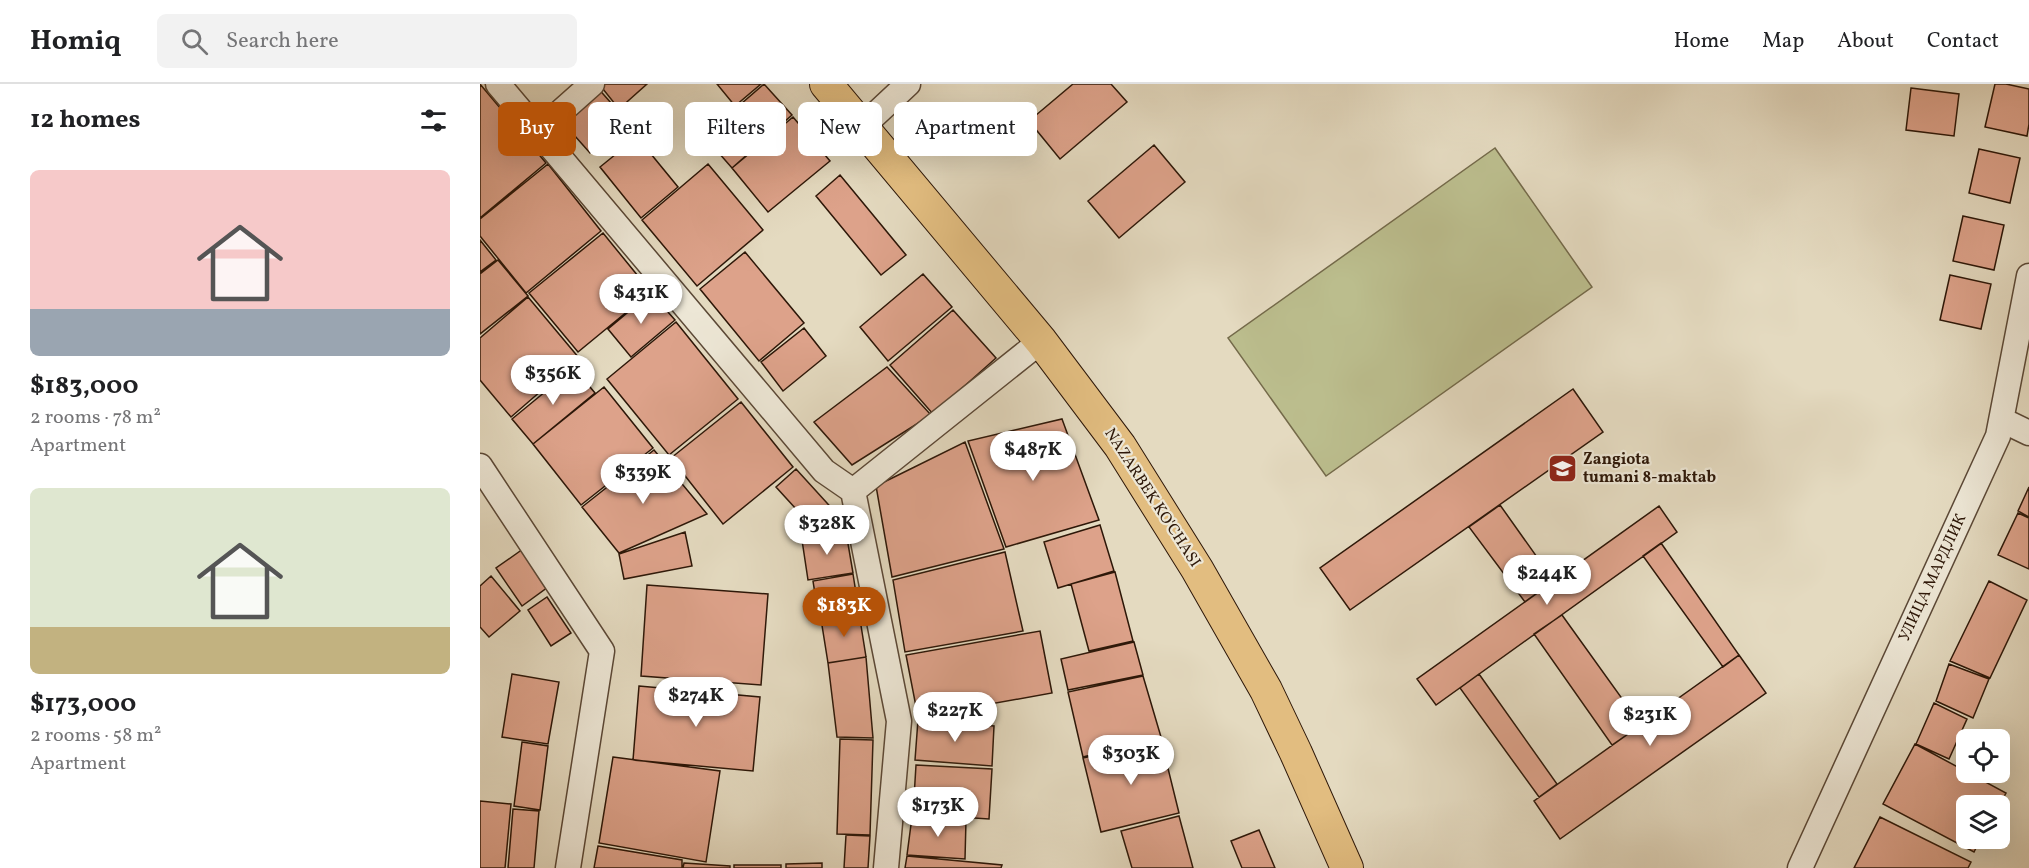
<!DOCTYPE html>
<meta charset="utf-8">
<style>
:root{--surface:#fff;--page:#f2f2f2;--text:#202124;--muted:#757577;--line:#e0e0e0;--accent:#b45309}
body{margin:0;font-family:Vollkorn,serif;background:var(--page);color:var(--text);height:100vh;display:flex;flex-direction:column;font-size:22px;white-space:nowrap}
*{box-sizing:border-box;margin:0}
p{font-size:20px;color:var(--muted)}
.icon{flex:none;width:33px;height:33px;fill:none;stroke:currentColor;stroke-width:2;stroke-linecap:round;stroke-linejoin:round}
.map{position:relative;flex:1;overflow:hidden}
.sheet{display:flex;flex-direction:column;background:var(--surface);width:480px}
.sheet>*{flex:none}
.banner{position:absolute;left:18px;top:18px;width:570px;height:54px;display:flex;gap:12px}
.controls{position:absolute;left:1476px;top:645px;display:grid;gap:12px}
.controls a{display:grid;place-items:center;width:54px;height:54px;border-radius:9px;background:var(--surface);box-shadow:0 6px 24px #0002;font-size:30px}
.price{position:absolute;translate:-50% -51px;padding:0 14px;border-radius:21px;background:#fff;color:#222;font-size:20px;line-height:39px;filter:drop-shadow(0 2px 3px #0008)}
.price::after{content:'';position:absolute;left:50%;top:36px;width:18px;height:14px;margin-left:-9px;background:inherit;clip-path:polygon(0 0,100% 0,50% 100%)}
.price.current{background:var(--accent);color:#fff}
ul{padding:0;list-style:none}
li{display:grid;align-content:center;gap:12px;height:318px;padding:0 30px}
li span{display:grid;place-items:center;height:186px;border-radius:9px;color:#555}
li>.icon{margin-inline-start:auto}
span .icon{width:108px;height:108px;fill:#fffc;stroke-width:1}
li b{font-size:26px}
h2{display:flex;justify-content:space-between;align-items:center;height:72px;padding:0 30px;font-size:26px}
.pill{padding:0 21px;border-radius:9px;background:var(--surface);box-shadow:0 6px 24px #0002;font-size:21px;line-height:54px}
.pill.current{background:var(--accent);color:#fff}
header{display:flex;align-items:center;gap:36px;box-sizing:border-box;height:84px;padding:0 30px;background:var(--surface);border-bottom:2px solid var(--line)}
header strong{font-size:28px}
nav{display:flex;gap:33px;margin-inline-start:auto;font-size:21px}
.search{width:420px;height:54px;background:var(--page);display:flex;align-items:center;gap:15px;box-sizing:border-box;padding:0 21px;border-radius:9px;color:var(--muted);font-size:22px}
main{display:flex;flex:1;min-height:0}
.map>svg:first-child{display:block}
.green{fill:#bbbd8d;stroke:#746a4a;stroke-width:1.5}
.building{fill:#dda28a;stroke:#2d1708;stroke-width:1.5}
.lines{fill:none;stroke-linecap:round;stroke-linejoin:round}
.minor-casing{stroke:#5b4836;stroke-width:27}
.major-casing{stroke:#2d1708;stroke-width:34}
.minor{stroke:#ede7d6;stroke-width:24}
.major{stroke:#e2bd80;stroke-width:32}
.labels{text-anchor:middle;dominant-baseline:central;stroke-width:4.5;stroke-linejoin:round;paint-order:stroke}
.poi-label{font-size:16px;font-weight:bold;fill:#2d1708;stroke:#ede7d6;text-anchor:start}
.street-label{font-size:16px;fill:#2d1708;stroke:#ede7d6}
</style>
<header>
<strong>Homiq</strong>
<div class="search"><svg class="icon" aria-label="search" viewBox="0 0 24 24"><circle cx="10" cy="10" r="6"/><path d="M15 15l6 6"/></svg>Search here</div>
<nav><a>Home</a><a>Map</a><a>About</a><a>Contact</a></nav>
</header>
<main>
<section class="sheet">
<h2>12 homes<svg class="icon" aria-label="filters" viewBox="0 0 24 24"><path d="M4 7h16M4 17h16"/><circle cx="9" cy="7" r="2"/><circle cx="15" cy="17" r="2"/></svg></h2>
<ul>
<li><span style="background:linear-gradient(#f6c9c9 75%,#9aa5b1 0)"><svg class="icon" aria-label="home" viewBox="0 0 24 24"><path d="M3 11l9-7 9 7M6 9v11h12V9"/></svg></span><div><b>$183,000</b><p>2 rooms · 78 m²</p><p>Apartment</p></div></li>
<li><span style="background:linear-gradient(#dfe7d0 75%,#c2b280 0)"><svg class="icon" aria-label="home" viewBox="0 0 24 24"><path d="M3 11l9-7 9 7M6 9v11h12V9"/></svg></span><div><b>$173,000</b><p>2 rooms · 58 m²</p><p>Apartment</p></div></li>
</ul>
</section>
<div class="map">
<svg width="1549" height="784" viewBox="0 0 1549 784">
<rect width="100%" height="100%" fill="#e4dac0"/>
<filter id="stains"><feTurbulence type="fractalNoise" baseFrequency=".00333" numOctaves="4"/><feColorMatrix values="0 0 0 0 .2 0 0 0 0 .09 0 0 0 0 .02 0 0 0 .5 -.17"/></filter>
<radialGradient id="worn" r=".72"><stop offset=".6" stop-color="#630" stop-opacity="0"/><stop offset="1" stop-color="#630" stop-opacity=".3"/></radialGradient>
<path class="green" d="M1015 64 1112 203 846 392 748 254Z"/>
<path class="building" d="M0 0 66 79 0 134Z
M119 0H167L139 25Z
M237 0H281L255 22Z
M284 0 312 31 252 84 224 52Z
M593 0H631L647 18 580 75 549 37Z
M1515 0H1526L1549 5V40L1547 52 1505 43Z
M116 2 147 37 110 69 79 34Z
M1431 4 1479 10 1474 52 1426 46Z
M313 33 350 77 288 128 252 84Z
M157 53 198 103 161 134 120 83Z
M674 61 705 98 639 154 608 117Z
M1499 65 1540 74 1530 119 1489 109Z
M68 80 121 147 46 209 0 152V135Z
M228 80 283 146 217 202 162 136Z
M360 91 426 171 401 191 336 112Z
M1483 132 1524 141 1514 186 1473 177Z
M123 149 171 208 98 268 49 209Z
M0 156 16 176 0 188Z
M265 168 324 239 279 277 220 205Z
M18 176 48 212 0 250V190Z
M443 190 472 223 408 277 380 243Z
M1470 191 1511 200 1501 245 1460 236Z
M171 209 195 236 151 273 128 245Z
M48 213 99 274 31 333 0 296V254Z
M473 226 516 274 453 330 410 281Z
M196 238 258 315 189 371 127 295Z
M324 244 346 272 303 307 281 278Z
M407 283 451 331 372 381 334 338Z
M94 284 115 309 53 360 32 335Z
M124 303 173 364 101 421 53 360Z
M1093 305 1123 348 870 526 840 484Z
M261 318 313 383 243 440 191 374Z
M582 335 619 436 526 463 488 357Z
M485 358 524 465 412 493 396 402Z
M174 366 227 430 139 469 102 423Z
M316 385 357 430 337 448 296 403Z
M1549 403V433L1538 427Z
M1020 421 1074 497 1045 518 989 443Z
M1179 422 1197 448 956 621 937 595Z
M1538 429 1549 434V485L1518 471Z
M620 441 634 487 578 504 564 458Z
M205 448 212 482 144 495 139 470Z
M366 448 373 489 328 496 322 456Z
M1181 459 1259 571 1243 583 1163 472Z
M43 465 68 503 42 522 16 484Z
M525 468 543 547 425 568 413 496Z
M635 488 653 557 609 567 591 500Z
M373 490 379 528 339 535 333 497Z
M11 492 40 527 9 553 0 543V502Z
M1509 497 1547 516 1510 594 1470 577Z
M167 501 288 510 281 601 161 592Z
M67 513 91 549 71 562 48 526Z
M379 529 386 573 348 579 341 535Z
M1082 531 1161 641 1132 661 1054 550Z
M560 547 572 609 438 633 426 571Z
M654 558 663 591 588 606 581 575Z
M1259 571 1286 609 1080 755 1054 717Z
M386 573 393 654 357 653 348 579Z
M1469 580 1509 595 1493 634 1456 617Z
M32 590 79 598 68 660 22 653Z
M999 590 1077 700 1059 713 980 604Z
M663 592 681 653 603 673 588 608Z
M159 602 280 613 273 687 153 676Z
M1454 619 1487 635 1469 675 1436 660Z
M438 636 514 642 512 682 435 676Z
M360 655 393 656 390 751 357 750Z
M681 656 699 729 621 748 603 674Z
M42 658 68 662 60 726 34 722Z
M1435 660 1526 709 1519 722H1486V754H1501L1494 768 1403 720Z
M133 673 240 687 226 778 119 759Z
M436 681 512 685 509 735 433 730Z
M0 717 31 720 25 784H0Z
M33 725 59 727 54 784H28Z
M699 732 713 784H652L641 747Z
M432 733 486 736 485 775 427 771Z
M1400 733 1491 778 1488 784H1374Z
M779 746 795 784H762L751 757Z
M366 751 390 752 388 784H364Z
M118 762 202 776V784H114Z
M427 772 522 781 521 784H425Z
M204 779 250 782V784H203Z
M342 779V784H306V780Z
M254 781H301V784H254Z"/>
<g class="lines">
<defs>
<path id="minor" d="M18 0 344 387 373 407 561 257
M383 42 428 0
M58 48 112 0
M1522 336 1549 349
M0 382 122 567 88 784
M373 407 419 637 406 784
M1320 784 1518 352 1549 192"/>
<path id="major" d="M346 0 561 257 640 362 717 485 786 606 816 669 867 784"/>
</defs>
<use href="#minor" class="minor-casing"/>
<use href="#major" class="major-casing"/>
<use href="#minor" class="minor"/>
<use href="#major" class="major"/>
</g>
<defs>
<symbol id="school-square" viewBox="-11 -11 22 22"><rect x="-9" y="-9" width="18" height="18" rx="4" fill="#8f2418" stroke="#ede7d6"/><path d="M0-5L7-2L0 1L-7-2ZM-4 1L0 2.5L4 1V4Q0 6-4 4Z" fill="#fff"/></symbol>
</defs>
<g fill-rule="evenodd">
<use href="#school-square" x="1066" y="368" width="33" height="33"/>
</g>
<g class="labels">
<g class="poi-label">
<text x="1103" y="376">Zangiota<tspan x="1103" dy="18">tumani 8-maktab</tspan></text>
</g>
<g class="street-label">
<text transform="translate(672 414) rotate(57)">NAZARBEK KO'CHASI</text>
<text transform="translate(1453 494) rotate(-65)">УЛИЦА МАРДЛИК</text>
</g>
</g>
<rect width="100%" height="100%" filter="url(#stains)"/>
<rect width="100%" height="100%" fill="url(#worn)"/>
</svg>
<div class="controls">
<a><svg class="icon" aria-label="locate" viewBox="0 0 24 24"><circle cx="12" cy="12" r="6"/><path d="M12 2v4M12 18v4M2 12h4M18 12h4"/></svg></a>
<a><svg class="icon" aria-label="layers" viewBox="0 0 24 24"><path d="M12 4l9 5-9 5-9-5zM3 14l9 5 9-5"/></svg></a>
</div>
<b class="price" style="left:161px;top:241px">$431K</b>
<b class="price" style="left:73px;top:322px">$356K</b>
<b class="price" style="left:553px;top:398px">$487K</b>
<b class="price" style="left:163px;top:421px">$339K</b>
<b class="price" style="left:347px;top:472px">$328K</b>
<b class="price" style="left:1067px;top:522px">$244K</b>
<b class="price current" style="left:364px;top:554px">$183K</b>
<b class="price" style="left:216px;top:644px">$274K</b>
<b class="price" style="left:475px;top:659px">$227K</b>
<b class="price" style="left:1170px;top:663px">$231K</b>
<b class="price" style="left:651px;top:702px">$303K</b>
<b class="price" style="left:458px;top:754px">$173K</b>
<div class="banner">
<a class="pill current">Buy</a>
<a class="pill">Rent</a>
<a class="pill">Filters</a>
<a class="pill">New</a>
<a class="pill">Apartment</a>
</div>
</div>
</main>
